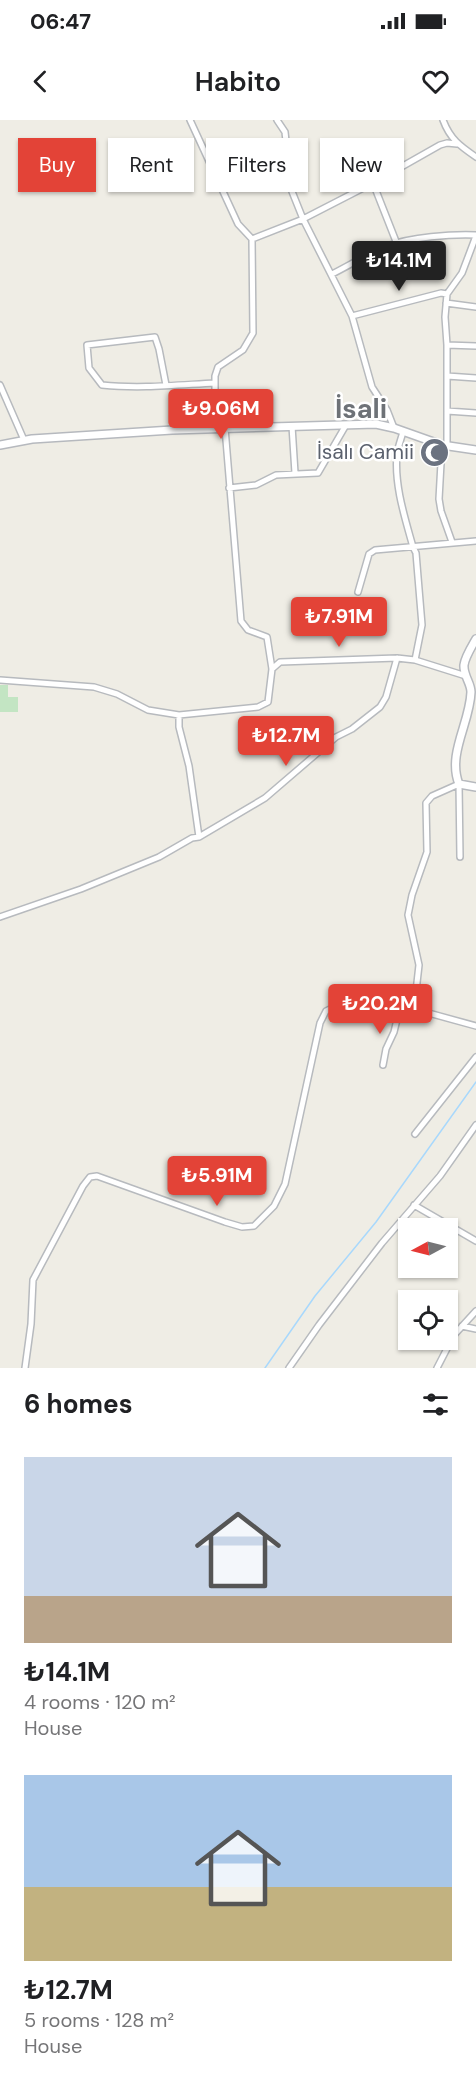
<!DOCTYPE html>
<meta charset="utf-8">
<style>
:root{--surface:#fff;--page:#f2f2f2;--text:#202124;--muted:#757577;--accent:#e34337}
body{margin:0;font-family:"DM Sans",sans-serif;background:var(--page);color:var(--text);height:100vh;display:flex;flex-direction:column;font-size:22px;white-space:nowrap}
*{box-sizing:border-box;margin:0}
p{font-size:20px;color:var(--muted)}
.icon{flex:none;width:33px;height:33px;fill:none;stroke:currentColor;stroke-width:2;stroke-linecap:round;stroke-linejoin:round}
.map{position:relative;height:1248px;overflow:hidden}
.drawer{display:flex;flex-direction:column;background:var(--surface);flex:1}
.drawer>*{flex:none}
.guide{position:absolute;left:18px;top:18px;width:441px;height:54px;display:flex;gap:12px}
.needle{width:39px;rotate:263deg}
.fabs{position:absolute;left:398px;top:1098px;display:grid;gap:12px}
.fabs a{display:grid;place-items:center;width:60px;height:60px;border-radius:0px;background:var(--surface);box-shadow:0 2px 4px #0004;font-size:30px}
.price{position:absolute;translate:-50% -51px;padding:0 14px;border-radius:6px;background:var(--accent);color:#fff;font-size:20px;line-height:39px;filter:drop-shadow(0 2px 3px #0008)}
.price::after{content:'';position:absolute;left:50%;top:36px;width:18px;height:14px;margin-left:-9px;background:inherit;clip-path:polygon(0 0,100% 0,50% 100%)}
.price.selected{background:#222;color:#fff}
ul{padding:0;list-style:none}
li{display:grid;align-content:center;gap:12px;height:318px;padding:0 24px}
li span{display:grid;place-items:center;height:186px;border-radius:0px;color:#555}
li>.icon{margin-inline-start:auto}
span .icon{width:108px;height:108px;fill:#fffc;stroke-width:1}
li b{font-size:26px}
h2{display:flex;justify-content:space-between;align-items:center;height:72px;padding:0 24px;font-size:26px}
.chip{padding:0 21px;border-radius:0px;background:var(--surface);box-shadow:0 2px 4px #0004;font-size:21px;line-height:54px}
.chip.selected{background:var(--accent);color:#fff}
.status{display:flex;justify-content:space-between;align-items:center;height:42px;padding:0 30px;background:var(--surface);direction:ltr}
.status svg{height:16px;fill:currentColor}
header{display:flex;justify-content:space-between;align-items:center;height:78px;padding:0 24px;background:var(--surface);font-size:27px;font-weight:600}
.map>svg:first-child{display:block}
.green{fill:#c3e5c3}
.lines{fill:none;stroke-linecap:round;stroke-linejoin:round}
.stream{stroke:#a8d8fc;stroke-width:1.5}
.street-casing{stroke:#b7babe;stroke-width:8}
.secondary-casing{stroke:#b6b9be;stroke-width:10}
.street{stroke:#fff;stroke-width:5}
.secondary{stroke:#fff;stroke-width:7}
.labels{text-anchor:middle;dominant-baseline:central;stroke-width:5;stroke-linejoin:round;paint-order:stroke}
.worship-label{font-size:21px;fill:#5b616d;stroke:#fff;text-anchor:end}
.district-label{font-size:27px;font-weight:bold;fill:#6e7277;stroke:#fff}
</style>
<div class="status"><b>06:47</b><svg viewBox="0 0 49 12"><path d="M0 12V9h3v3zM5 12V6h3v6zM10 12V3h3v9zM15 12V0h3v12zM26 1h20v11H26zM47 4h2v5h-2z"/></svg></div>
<header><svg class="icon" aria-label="back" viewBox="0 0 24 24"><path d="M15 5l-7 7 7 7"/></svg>Habito<svg class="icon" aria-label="heart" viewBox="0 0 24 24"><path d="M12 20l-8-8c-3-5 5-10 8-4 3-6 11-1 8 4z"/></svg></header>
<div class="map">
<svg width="476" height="1248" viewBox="0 0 476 1248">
<rect width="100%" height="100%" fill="#efede5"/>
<path class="green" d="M0 565H8V577H18V592H0Z"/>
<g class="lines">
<path class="stream" d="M265 1248 315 1176 376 1102 476 962"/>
<defs>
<path id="street" d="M190 0 238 104 252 119 253 213 243 230 218 247 215 256V308
M277 0 285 12 286 21 282 36 283 49 303 99 352 196 372 267 387 290 394 308
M443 0C450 19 460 26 476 37
M373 63 397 124
M252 119 303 99 373 63 440 25 447 23 457 24
M332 154C350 145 369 133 387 126 411 117 451 114 476 115
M446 183 476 187
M352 196 441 173 447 174
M447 225 476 226
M447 256 476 258
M0 265 24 320
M166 265 159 229 155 217 87 225 89 248 102 265C139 269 177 265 215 263
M447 291 476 293
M292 306 295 353
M403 312C401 319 398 327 397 334 394 365 405 398 413 427L416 433 422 505 415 540
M442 325 439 379 441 391 452 422
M447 326V225L445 197 447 174 462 153 476 116
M229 368 256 365 276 355 318 353 346 305
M358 472 369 434 375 430 476 421
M272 549 280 542 397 538 415 540 466 556
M0 560 94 567 117 574 148 590 179 595 258 587 268 582 272 549 267 517 248 510 241 501 225 308
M179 595V607L189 646 199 717
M0 797 81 769 159 737 192 718 199 717 265 678 336 617 352 609 380 587 386 577 397 538
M414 889 419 845 408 795 412 775 427 732 426 683 432 676 459 664 460 737
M383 945 386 929 394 912 399 891
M415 1014 476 937
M414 1085 476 1121
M462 1206 476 1209
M25 1248 31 1204 33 1160 83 1066 90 1057 97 1056 225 1102 242 1107 254 1106 274 1086 285 1064 320 903 326 891 330 889 399 891 414 889 476 906
M289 1248 319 1205 382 1123 440 1056 476 1005
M437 1248 454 1215 476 1191"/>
<path id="secondary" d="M0 325 32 319 172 310 376 304 394 308 442 325 476 330
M476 519C472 526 465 537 464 545 463 555 471 563 471 572 470 603 447 634 459 664L476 667"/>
</defs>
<use href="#street" class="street-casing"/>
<use href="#secondary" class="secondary-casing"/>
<use href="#street" class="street"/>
<use href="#secondary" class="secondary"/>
</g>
<defs>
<symbol id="mosque-disc" viewBox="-11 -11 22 22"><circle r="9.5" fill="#6b7280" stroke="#fff"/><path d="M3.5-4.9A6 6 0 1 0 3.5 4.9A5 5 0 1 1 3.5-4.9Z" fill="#fff"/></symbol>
</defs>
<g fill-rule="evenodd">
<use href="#mosque-disc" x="418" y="316" width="33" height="33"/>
</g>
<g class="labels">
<g class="worship-label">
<text x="414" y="332">İsalı Camii</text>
</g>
<g class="district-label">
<text x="361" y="288">İsali</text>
</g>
</g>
</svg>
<div class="fabs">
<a><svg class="needle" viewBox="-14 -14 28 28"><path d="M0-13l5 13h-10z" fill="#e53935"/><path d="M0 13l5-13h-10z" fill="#757577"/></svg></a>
<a><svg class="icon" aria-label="locate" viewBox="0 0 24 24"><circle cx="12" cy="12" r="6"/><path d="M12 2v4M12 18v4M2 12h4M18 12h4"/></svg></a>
</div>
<b class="price selected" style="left:399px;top:172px">₺14.1M</b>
<b class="price" style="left:221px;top:320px">₺9.06M</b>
<b class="price" style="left:339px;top:528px">₺7.91M</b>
<b class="price" style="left:286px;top:647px">₺12.7M</b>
<b class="price" style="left:380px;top:915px">₺20.2M</b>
<b class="price" style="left:217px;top:1087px">₺5.91M</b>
<div class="guide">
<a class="chip selected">Buy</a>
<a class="chip">Rent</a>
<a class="chip">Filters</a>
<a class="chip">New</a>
</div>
</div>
<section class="drawer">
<h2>6 homes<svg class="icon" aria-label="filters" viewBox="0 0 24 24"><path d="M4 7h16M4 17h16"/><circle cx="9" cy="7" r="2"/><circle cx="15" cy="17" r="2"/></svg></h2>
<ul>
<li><span style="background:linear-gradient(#c9d6e8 75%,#b9a48a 0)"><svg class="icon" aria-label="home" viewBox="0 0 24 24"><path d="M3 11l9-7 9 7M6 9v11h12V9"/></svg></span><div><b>₺14.1M</b><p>4 rooms · 120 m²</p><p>House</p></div></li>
<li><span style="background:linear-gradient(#a9c7e8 60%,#c2b280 0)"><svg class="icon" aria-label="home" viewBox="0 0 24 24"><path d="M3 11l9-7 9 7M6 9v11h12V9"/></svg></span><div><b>₺12.7M</b><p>5 rooms · 128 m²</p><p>House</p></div></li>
</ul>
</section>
